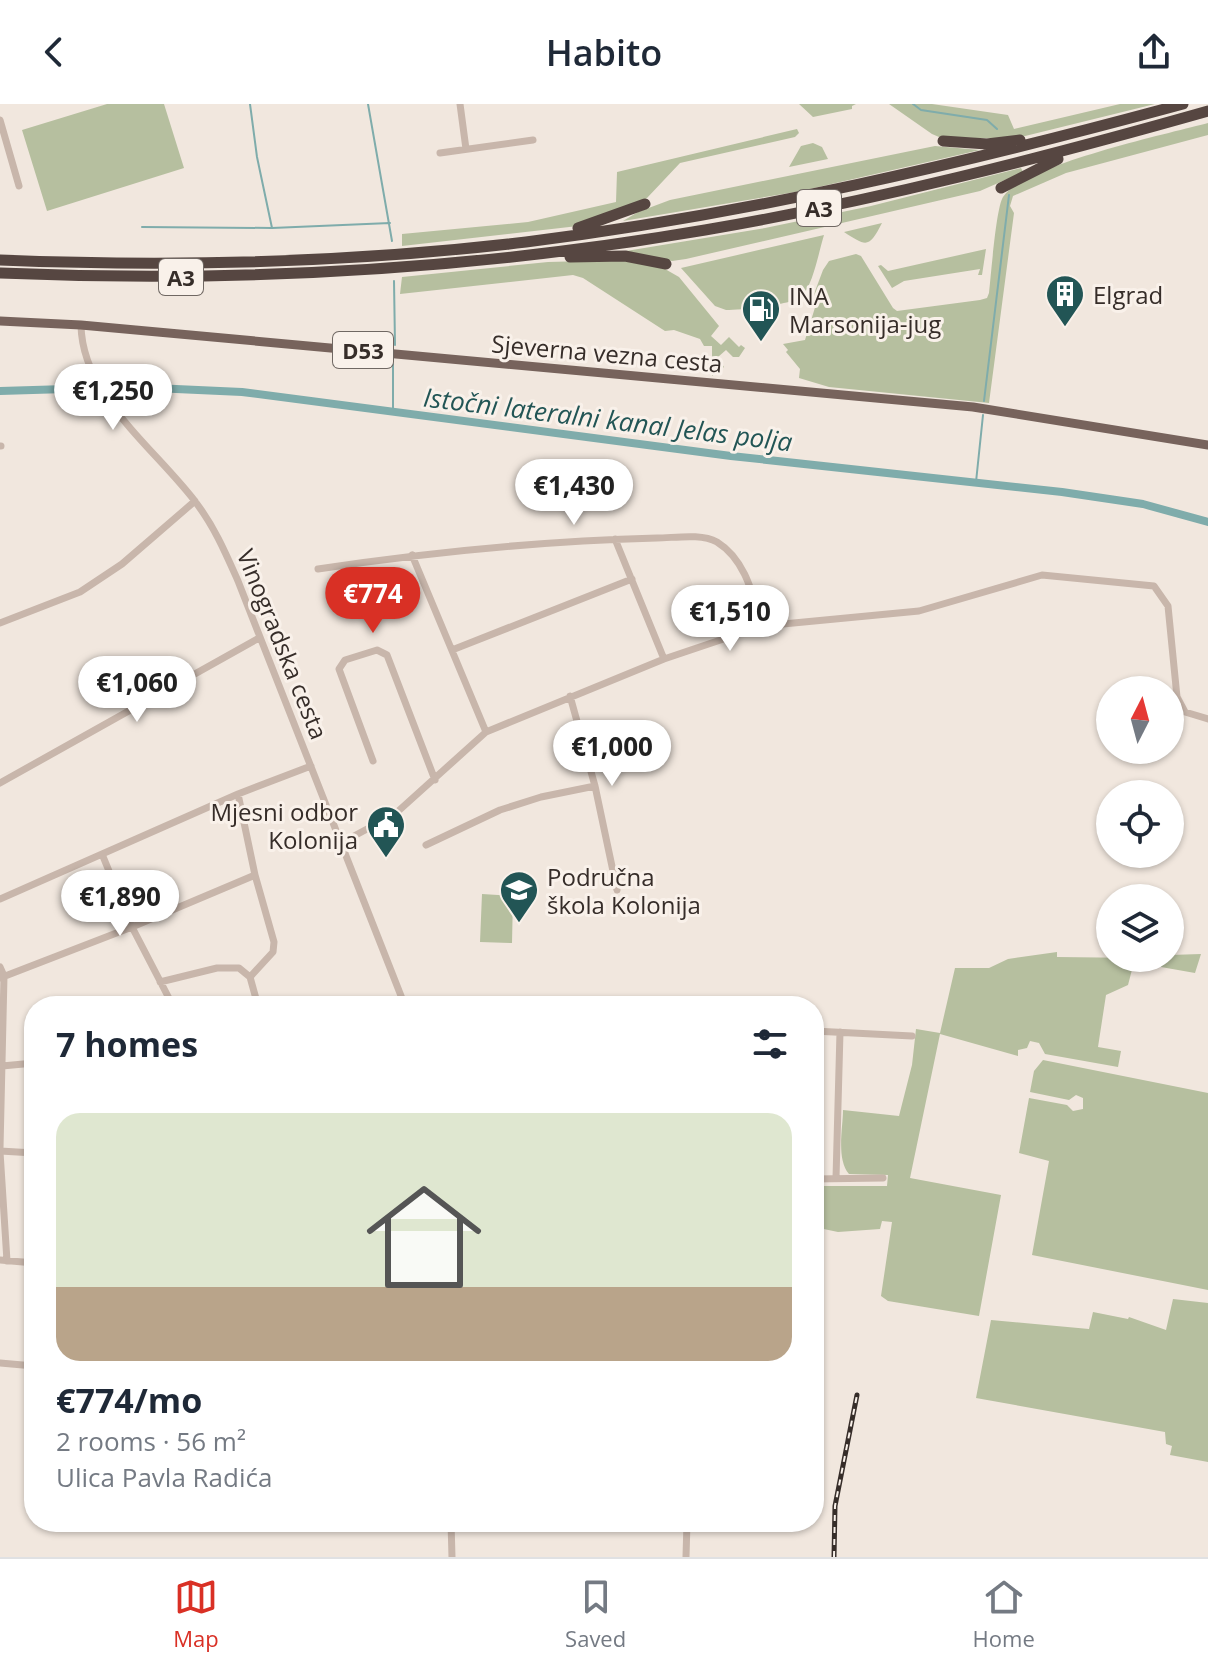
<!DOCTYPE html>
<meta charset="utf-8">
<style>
:root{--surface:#fff;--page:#f2f2f3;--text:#1f2937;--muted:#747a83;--line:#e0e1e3;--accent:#d93025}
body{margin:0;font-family:"Open Sans",sans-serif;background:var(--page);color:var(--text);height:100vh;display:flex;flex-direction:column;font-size:30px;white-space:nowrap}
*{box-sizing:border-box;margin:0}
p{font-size:26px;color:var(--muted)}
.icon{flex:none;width:44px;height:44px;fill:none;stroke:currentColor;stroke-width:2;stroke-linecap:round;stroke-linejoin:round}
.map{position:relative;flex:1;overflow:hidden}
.drawer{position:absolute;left:24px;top:892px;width:800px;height:536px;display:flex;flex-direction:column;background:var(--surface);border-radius:32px;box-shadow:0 2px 6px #0004}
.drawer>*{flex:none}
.needle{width:52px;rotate:6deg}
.controls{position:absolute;left:1096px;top:572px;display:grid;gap:16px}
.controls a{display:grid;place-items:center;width:88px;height:88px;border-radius:50%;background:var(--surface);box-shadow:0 2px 6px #0004;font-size:40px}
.price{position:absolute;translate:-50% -68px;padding:0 18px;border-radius:28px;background:#fff;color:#222;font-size:26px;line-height:52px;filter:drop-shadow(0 2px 4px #0008)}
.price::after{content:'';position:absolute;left:50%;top:48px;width:24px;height:18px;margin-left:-12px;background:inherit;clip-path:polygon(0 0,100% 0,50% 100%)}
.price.current{background:var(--accent);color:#fff}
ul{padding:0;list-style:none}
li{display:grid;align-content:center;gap:16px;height:424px;padding:0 32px}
li span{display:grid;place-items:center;height:248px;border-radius:24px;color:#555}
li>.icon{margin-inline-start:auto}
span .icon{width:144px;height:144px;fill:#fffc;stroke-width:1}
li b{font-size:34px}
h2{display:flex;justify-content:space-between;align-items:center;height:96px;padding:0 32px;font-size:34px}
header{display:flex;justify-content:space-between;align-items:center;height:104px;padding:0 32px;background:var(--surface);font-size:36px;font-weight:600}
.menu{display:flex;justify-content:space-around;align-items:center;height:112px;border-top:2px solid var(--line);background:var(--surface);font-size:22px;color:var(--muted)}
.menu a{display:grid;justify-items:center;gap:4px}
.menu .current{color:var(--accent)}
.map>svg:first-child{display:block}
.green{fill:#b6bf9f}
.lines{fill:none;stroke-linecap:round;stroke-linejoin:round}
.stream{stroke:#7facab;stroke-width:2}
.canal{stroke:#7facab;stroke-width:8}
.minor{stroke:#c8b6ab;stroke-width:7}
.major{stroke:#77635c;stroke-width:9}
.highway{stroke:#564641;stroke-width:11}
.rail-casing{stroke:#362d29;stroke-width:5}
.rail{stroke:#f9f1ea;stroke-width:2;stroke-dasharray:6;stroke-linecap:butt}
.labels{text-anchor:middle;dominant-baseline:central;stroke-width:6;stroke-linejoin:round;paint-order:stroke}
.shield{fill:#f9f1ea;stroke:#706863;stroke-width:2}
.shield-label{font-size:22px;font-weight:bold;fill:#362d29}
.poi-label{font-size:24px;fill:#362d29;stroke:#f9f1ea;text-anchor:start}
.street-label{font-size:24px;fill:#362d29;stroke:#f9f1ea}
.water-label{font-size:26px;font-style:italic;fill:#255;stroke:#f9f1ea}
</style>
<header><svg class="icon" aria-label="back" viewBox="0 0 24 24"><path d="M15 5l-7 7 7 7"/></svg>Habito<svg class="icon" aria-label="share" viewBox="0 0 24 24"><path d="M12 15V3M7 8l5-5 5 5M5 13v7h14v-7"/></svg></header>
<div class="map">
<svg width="1208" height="1453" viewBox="0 0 1208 1453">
<rect width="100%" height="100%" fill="#f1e7de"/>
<path class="green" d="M107 0H164L184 64 47 107 22 26Z
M799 0H856L852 2V5L813 13Z
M889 0H932L1008 11 1014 25 1120 0H1155L1013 35 939 33 932 30Z
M1208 19V31L1066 69 1013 92 1010 102 1014 109 989 299 829 283 799 274 800 265 786 248 788 246 783 240 805 236 817 197 811 198 823 166 829 157 856 150 861 152 893 204 897 207 980 196 987 194 989 189C991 172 996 104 1003 93 1023 61 1167 30 1208 19Z
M797 25 799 29 795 33 680 59 647 94 632 103 578 122 402 142V130L528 118 616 98 617 68Z
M813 39 822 43 828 55 789 63 801 42Z
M935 42 980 46 801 87 623 117 638 108 670 96Z
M1021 64 1023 68 980 87 686 155 672 157 626 147 765 124 871 102Z
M882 119C869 144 867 143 844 128Z
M824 131C819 147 813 181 802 192 793 201 741 206 726 206L715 202 681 164Z
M986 145 982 171H978L980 165 904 177 892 184 878 162 881 161 888 167Z
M625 156 665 165 679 173 719 222 711 232 721 241 729 233 739 243 741 241 745 244 739 253H733L726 246 718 253 724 263 712 272V242H704L700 235 674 226 665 227 583 174 573 171 400 190 402 173 548 158Z
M482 790 513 792 512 839 480 838Z
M1057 848V853L1141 854V857L1134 858 1128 881 1106 891 1098 943 1121 947 1118 963 1045 950 1039 939 1030 937 1027 944 1018 946V952L940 930 910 1074 1001 1091 979 1212 888 1197 881 1192 892 1118 882 1117 880 1125 838 1128 814 1123V1082H887L888 1071 849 1070C836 1055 843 1024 843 1006L899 1012 912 961 916 925 940 929 955 864H989L1008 855Z
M1201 850 1195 869 1161 863V860L1144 854H1170V851Z
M1043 956 1208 989V1186L1032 1151 1049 1057 1019 1049 1029 994 1067 1001 1073 1007 1083 1005V994L1076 991 1069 996 1030 988 1034 967Z
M1173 1195 1208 1199V1358L1170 1351 1172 1342 1166 1340 1165 1328 976 1294 991 1216 1089 1225 1093 1208 1128 1215 1129 1213 1166 1226Z"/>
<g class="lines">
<path class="stream" d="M250 0 257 53 272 124
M368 0 392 137
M913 0 921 6 987 16 997 25
M142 123 272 124 390 119
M394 177 395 241
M984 297 1009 91
M393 307V260
M976 378 983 311"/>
<path class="canal" d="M0 287 132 283 242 288 731 352 1062 388 1143 400 1208 418"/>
<path class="minor" d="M460 0 466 45
M0 16 19 82
M440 49 533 36
M81 221C82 293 158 347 197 400 215 424 226 450 238 477L405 902
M0 342H1
M615 435 664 555
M412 451 486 628
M318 465C430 448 543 437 657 434 674 434 701 429 717 438 746 456 753 492 762 522
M0 519 80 488 122 460 195 397
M452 546 632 475
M570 592 595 682 617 786
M373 657 339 565 345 556 377 546 387 551 435 676
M0 679 259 534
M238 690 255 771 274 838 273 848 250 873
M341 739 395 710 486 628 664 555 762 522 919 507 1042 471 1154 482 1168 502 1177 593 1185 608 1208 615
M426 741 500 706 541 693 595 682
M102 750 132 823 173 902
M0 795 238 690 311 662
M0 863 4 872 0 1044
M0 874 132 823 255 771
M160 878 217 864H239L250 873 258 902
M814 927 912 932
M2 962 34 959
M0 1047 34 1049
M0 1048 7 1157
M836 1074 840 928
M814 1075 883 1074
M0 1156 34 1159
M0 1259 34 1262
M451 1418 452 1453
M686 1453 687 1418"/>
<path class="major" d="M0 217 81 221 973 303 1208 341"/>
<path class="highway" d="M943 37 987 40 1020 36
M1001 84 1058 55
M578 124 645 100
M570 153 625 152 666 160
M0 156C175 163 352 159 526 138 749 110 966 59 1183 0
M0 169C236 179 472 166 705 126 875 97 1042 54 1208 7"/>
<defs>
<path id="rail" d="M834 1453 835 1402 857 1291"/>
</defs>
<use href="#rail" class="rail-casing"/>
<use href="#rail" class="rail"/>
</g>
<defs>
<symbol id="building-pin" viewBox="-11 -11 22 30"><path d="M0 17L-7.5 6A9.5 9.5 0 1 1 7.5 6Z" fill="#255" stroke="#f9f1ea"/><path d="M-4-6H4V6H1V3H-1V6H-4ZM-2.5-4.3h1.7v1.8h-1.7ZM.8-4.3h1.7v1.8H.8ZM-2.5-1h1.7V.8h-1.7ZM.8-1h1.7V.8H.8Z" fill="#fff"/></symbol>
<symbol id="fuel-pin" viewBox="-11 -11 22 30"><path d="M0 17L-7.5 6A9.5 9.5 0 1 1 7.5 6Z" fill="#255" stroke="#f9f1ea"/><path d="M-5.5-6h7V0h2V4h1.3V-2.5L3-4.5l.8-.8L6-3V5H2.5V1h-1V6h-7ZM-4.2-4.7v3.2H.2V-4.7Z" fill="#fff"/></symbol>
<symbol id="civic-pin" viewBox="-11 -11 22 30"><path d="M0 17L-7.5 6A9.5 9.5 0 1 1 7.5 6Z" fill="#255" stroke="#f9f1ea"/><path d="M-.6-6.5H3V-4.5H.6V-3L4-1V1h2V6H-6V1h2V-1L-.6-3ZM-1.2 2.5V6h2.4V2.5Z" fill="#fff"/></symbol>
<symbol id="school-pin" viewBox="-11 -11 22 30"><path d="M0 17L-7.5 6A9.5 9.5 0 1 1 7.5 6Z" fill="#255" stroke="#f9f1ea"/><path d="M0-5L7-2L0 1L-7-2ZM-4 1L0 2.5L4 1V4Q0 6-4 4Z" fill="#fff"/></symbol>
</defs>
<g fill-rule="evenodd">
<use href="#building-pin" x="1043" y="168" width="44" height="60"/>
<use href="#fuel-pin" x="739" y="183" width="44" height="60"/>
<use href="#civic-pin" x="364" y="699" width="44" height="60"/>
<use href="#school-pin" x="497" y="764" width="44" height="60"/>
</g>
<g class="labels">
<g class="shield">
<rect x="797" y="86" width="44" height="36" rx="6"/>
<rect x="159" y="155" width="44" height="36" rx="6"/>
<rect x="333" y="228" width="60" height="36" rx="6"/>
</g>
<g class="shield-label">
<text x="819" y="104">A3</text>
<text x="181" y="173">A3</text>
<text x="363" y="246">D53</text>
</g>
<g class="poi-label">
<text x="1093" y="190">Elgrad</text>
<text x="789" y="191">INA<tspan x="789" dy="28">Marsonija-jug</tspan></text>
<text x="358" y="707" text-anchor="end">Mjesni odbor<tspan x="358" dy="28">Kolonija</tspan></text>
<text x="547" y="772">Područna<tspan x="547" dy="28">škola Kolonija</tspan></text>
</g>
<g class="street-label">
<text transform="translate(607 249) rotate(5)">Sjeverna vezna cesta</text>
<text transform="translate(283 540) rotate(68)">Vinogradska cesta</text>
</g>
<g class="water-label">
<text transform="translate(608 315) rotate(7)">Istočni lateralni kanal Jelas polja</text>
</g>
</g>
</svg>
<div class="controls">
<a><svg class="needle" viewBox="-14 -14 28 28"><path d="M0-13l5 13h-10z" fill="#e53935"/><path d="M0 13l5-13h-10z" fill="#747a83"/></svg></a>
<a><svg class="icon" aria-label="locate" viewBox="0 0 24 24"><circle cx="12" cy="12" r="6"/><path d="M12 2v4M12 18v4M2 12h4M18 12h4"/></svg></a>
<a><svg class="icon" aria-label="layers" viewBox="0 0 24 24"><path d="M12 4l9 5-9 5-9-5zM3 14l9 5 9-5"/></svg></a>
</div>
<b class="price" style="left:113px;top:328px">€1,250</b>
<b class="price" style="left:574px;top:423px">€1,430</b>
<b class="price current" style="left:373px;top:531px">€774</b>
<b class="price" style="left:730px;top:549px">€1,510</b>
<b class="price" style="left:137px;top:620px">€1,060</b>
<b class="price" style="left:612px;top:684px">€1,000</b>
<b class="price" style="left:120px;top:834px">€1,890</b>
<section class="drawer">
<h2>7 homes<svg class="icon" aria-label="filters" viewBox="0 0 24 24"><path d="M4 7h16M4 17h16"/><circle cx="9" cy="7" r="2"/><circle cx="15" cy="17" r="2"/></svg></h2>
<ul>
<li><span style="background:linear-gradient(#dfe7d0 70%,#b9a48a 0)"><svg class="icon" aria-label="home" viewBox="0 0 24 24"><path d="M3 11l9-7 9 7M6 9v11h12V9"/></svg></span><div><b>€774/mo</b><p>2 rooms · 56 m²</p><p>Ulica Pavla Radića</p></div></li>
</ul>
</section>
</div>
<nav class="menu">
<a class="current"><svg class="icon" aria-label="map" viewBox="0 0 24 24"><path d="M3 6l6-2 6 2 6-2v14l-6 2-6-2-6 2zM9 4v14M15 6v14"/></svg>Map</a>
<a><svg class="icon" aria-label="saved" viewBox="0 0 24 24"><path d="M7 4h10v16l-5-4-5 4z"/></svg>Saved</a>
<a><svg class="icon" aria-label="home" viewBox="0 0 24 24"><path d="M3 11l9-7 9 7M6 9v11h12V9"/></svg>Home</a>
</nav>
